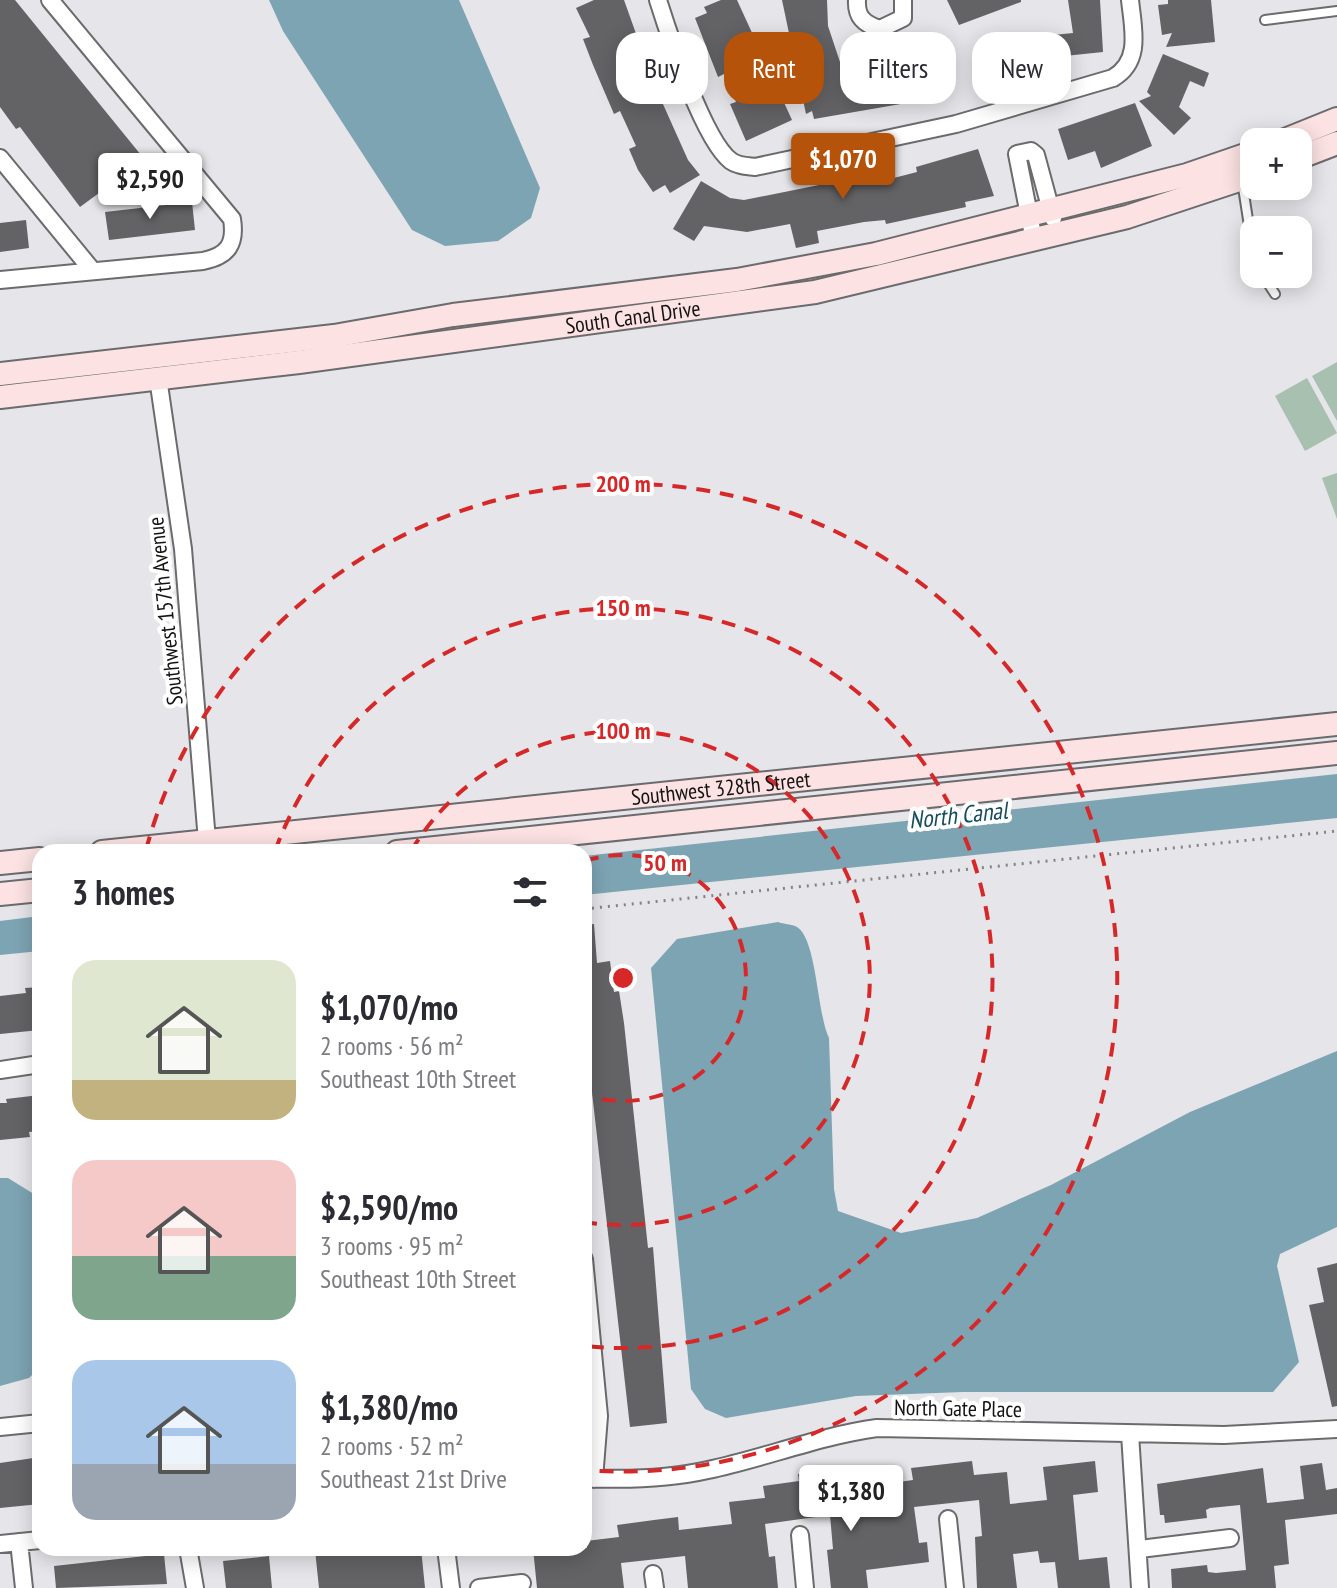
<!DOCTYPE html>
<meta charset="utf-8">
<style>
:root{--surface:#fff;--page:#f2f2f3;--text:#2b2b33;--muted:#7c7c81;--accent:#b45309}
body{margin:0;font-family:"PT Sans Narrow",sans-serif;background:var(--page);color:var(--text);height:100vh;display:flex;flex-direction:column;font-size:30px;white-space:nowrap}
*{box-sizing:border-box;margin:0}
p{font-size:26px;color:var(--muted)}
.icon{flex:none;width:44px;height:44px;fill:none;stroke:currentColor;stroke-width:2;stroke-linecap:round;stroke-linejoin:round}
.map{position:relative;flex:1;overflow:hidden}
.details{position:absolute;left:32px;top:844px;width:560px;height:712px;display:flex;flex-direction:column;background:var(--surface);border-radius:24px;box-shadow:0 4px 20px #0003}
.details>*{flex:none}
.banner{position:absolute;left:616px;top:32px;width:600px;height:72px;display:flex;gap:16px}
.buttons{position:absolute;left:1240px;top:128px;display:grid;gap:16px}
.buttons a{display:grid;place-items:center;width:72px;height:72px;border-radius:16px;background:var(--surface);box-shadow:0 4px 20px #0003;font-size:40px}
.price{position:absolute;translate:-50% -68px;padding:0 18px;border-radius:8px;background:#fff;color:#222;font-size:26px;line-height:52px;filter:drop-shadow(0 2px 4px #0008)}
.price::after{content:'';position:absolute;left:50%;top:48px;width:24px;height:18px;margin-left:-12px;background:inherit;clip-path:polygon(0 0,100% 0,50% 100%)}
.price.selected{background:var(--accent);color:#fff}
ul{padding:0;list-style:none}
li{display:flex;align-items:center;gap:24px;height:200px;padding:0 40px}
li span{display:grid;place-items:center;flex:none;width:224px;height:160px;border-radius:24px;color:#555}
li>.icon{margin-inline-start:auto}
span .icon{width:96px;height:96px;fill:#fffc;stroke-width:1}
li b{font-size:34px}
h2{display:flex;justify-content:space-between;align-items:center;height:96px;padding:0 40px;font-size:34px}
.chip{padding:0 28px;border-radius:24px;background:var(--surface);box-shadow:0 4px 20px #0003;font-size:28px;line-height:72px}
.chip.selected{background:var(--accent);color:#fff}
.map>svg:first-child{display:block}
.green{fill:#a8c0b0}
.water{fill:#7da4b3}
.building{fill:#636366}
.lines{fill:none;stroke-linecap:round;stroke-linejoin:round}
.lane-casing{stroke:#6b6b6e;stroke-width:12}
.street-casing{stroke:#6b6b6e;stroke-width:20}
.secondary-casing{stroke:#6b6b6e;stroke-width:26}
.path{stroke:#838386;stroke-width:3;stroke-dasharray:2 6;stroke-linecap:butt}
.lane{stroke:#fff;stroke-width:8}
.street{stroke:#fff;stroke-width:16}
.secondary{stroke:#fce2e2;stroke-width:22}
.ring{fill:none;stroke:#d62828;stroke-width:4;stroke-dasharray:14 10}
.labels{text-anchor:middle;dominant-baseline:central;stroke-width:8;stroke-linejoin:round;paint-order:stroke}
.street-label{font-size:22px;fill:#131314;stroke:#fff}
.water-label{font-size:24px;font-style:italic;fill:#154d5e;stroke:#fff}
.centre{fill:#d62828;stroke:#fff;stroke-width:4}
.ring-label{font-size:24px;text-anchor:middle;font-weight:bold;fill:#d62828;stroke:#fff;stroke-width:8;stroke-linejoin:round;paint-order:stroke}
</style>
<div class="map">
<svg width="1337" height="1588" viewBox="0 0 1337 1588">
<rect width="100%" height="100%" fill="#e6e5e9"/>
<path class="green" d="M1337 362V421L1312 376Z
M1307 378 1337 433 1305 451 1275 396Z
M1337 473V519L1322 478Z"/>
<path class="water" d="M269 0H459L540 188 531 218 498 241 445 246 412 230 283 31Z
M1337 774V818L584 895V856Z
M40 916V951L0 955V921Z
M778 922C783 924 792 924 797 927 817 939 817 1014 829 1038L834 1189 838 1211 901 1233 977 1218 1051 1185 1190 1112 1337 1051V1227L1280 1254 1277 1266 1299 1362 1273 1392H963L856 1396 726 1418 705 1409 691 1389 651 968 677 939Z
M0 1178H8L37 1196 40 1215V1367L29 1378 0 1386Z"/>
<path class="building" d="M0 0H15L154 171 132 189 122 176 80 207 20 127 16 129 0 107Z
M594 0H624L654 84 688 160 700 175 670 193 665 185 653 192 638 170 629 149 636 146 620 111 614 114 593 65 583 39 590 37 576 8Z
M721 0H737L792 120 746 141 730 104 736 102 724 74 718 77 695 18 707 13 704 7Z
M782 0H827L828 26 842 68 935 48 947 96 814 119 812 111 806 114Z
M947 0H1021V2L959 25Z
M1068 0H1100L1103 52 1055 57 1053 35 1073 33Z
M1168 0H1211L1215 42 1166 47 1172 33 1162 35 1158 5 1168 4Z
M1163 54 1209 73 1204 87 1190 81 1179 107 1191 118 1174 135 1139 101 1151 96 1147 92Z
M1135 103 1152 146 1101 168 1095 151 1068 160 1058 129Z
M978 149 994 196 965 202 966 207 886 224 885 220 864 222 817 231 819 243 796 248 790 224 747 232 704 226 694 241 673 229 701 181 730 198 744 200 864 176V180L885 175 886 180 917 172 916 167Z
M192 202 195 230 109 240 105 212Z
M26 220 29 248 0 252V223Z
M594 924 597 963 610 961 614 992 619 991 624 1023 648 1248 653 1247 667 1423 630 1427 584 1022V925Z
M40 987V1030L0 1034V996L26 993 25 988Z
M40 1095V1131L29 1132 30 1137 0 1140V1103H7L6 1099Z
M1337 1263V1406L1332 1407 1309 1305 1324 1302 1317 1268Z
M40 1457V1504L0 1508V1463Z
M972 1461 974 1475 1007 1472 1010 1504 1047 1500 1043 1467 1095 1461 1098 1492 1073 1495 1079 1560 1107 1557 1110 1588H1058L1055 1562 1040 1563 1038 1551 1013 1554 1017 1588H977L975 1537 982 1536 979 1500 914 1507 919 1543 927 1542 929 1562 866 1570 868 1588H831L827 1550 833 1549 830 1515 765 1524 769 1557 775 1556 778 1588H688L685 1556 621 1563 624 1588H537L533 1548H587L586 1541 619 1537 617 1525 654 1520 678 1517 679 1530 732 1524 729 1502 765 1498 763 1486 799 1481 798 1474 822 1471 825 1492 913 1480 911 1468Z
M1322 1463 1326 1490 1337 1488V1514L1285 1520 1289 1564 1274 1566 1276 1588H1172L1171 1569 1207 1565 1208 1572 1216 1573 1246 1570 1240 1505 1210 1508 1206 1510 1207 1518 1165 1523 1164 1515H1160L1157 1484 1263 1468 1267 1503 1304 1499 1300 1466Z
M421 1548 425 1588H319L315 1550Z
M164 1554 167 1584 56 1588 54 1566Z
M269 1556 272 1588H226L223 1561Z"/>
<g class="lines">
<defs>
<path id="lane" d="M1265 20 1337 11
M1242 181 1254 258
M1262 274 1275 294"/>
<path id="street" d="M658 0C669 35 704 141 731 161 738 166 747 166 755 167L956 124 1113 78C1142 61 1133 29 1130 0
M857 0C856 17 864 24 880 29L903 18V0
M0 158 92 270
M1034 240 1017 154 1031 151 1036 155 1053 218
M0 280 203 261C228 256 236 244 232 219L50 0
M158 378 183 549 207 841
M0 1070 40 1064
M584 1259 599 1416 594 1479
M0 1427 40 1423
M1130 1434 1140 1588
M584 1478C625 1480 668 1479 708 1470 765 1458 819 1436 877 1428L1224 1435 1337 1429
M948 1519 955 1588
M800 1535 805 1588
M19 1542 24 1588
M0 1544 40 1540
M188 1548 195 1588
M446 1548 451 1588
M1140 1549 1230 1538
M653 1574 655 1588
M479 1588 522 1583"/>
<g id="secondary">
<path d="M1280 142 1337 119"/>
<path d="M1298 158 1337 143"/>
<path d="M0 374 334 336 453 315 737 280 876 254 1187 175 1254 152"/>
<path id="s1" d="M0 397 299 362 815 292 1127 217 1254 175"/>
<path id="s2" d="M102 852 1337 724"/>
<path d="M397 852 1337 753"/>
<path d="M0 863 40 859"/>
<path d="M0 894 40 890"/>
</g>
</defs>
<use href="#lane" class="lane-casing"/>
<use href="#street" class="street-casing"/>
<use href="#secondary" class="secondary-casing"/>
<path class="path" d="M584 909 1337 831"/>
<use href="#lane" class="lane"/>
<use href="#street" class="street"/>
<use href="#secondary" class="secondary"/>
</g>
<g class="ring">
<path d="M585 861A123 123 0 1 1 585 1095"/>
<path d="M411 851A247 247 0 1 1 584 1222"/>
<path d="M275 851A370 370 0 1 1 584 1346"/>
<path d="M146 850A494 494 0 1 1 584 1470"/>
</g>
<g class="labels">
<g class="street-label">
<text stroke="none"><textPath href="#s1" startOffset="638">South Canal Drive</textPath></text>
<text transform="translate(165 611) rotate(-96)">Southwest 157th Avenue</text>
<text stroke="none"><textPath href="#s2" startOffset="622">Southwest 328th Street</textPath></text>
<text transform="translate(958 1408) rotate(1)">North Gate Place</text>
</g>
<g class="water-label">
<text transform="translate(958 815) rotate(-6)">North Canal</text>
</g>
</g>
<circle cx="623" cy="978" r="12" class="centre"/>
<g class="ring-label">
<text x="623" y="492">200 m</text>
<text x="623" y="616">150 m</text>
<text x="623" y="739">100 m</text>
<text x="665" y="871">50 m</text>
</g>
</svg>
<div class="buttons">
<a>+</a>
<a>−</a>
</div>
<b class="price selected" style="left:843px;top:201px">$1,070</b>
<b class="price" style="left:150px;top:221px">$2,590</b>
<b class="price" style="left:851px;top:1533px">$1,380</b>
<div class="banner">
<a class="chip">Buy</a>
<a class="chip selected">Rent</a>
<a class="chip">Filters</a>
<a class="chip">New</a>
</div>
<section class="details">
<h2>3 homes<svg class="icon" aria-label="filters" viewBox="0 0 24 24"><path d="M4 7h16M4 17h16"/><circle cx="9" cy="7" r="2"/><circle cx="15" cy="17" r="2"/></svg></h2>
<ul>
<li><span style="background:linear-gradient(#dfe7d0 75%,#c2b280 0)"><svg class="icon" aria-label="home" viewBox="0 0 24 24"><path d="M3 11l9-7 9 7M6 9v11h12V9"/></svg></span><div><b>$1,070/mo</b><p>2 rooms · 56 m²</p><p>Southeast 10th Street</p></div></li>
<li><span style="background:linear-gradient(#f6c9c9 60%,#7fa58c 0)"><svg class="icon" aria-label="home" viewBox="0 0 24 24"><path d="M3 11l9-7 9 7M6 9v11h12V9"/></svg></span><div><b>$2,590/mo</b><p>3 rooms · 95 m²</p><p>Southeast 10th Street</p></div></li>
<li><span style="background:linear-gradient(#a9c7e8 65%,#9aa5b1 0)"><svg class="icon" aria-label="home" viewBox="0 0 24 24"><path d="M3 11l9-7 9 7M6 9v11h12V9"/></svg></span><div><b>$1,380/mo</b><p>2 rooms · 52 m²</p><p>Southeast 21st Drive</p></div></li>
</ul>
</section>
</div>
